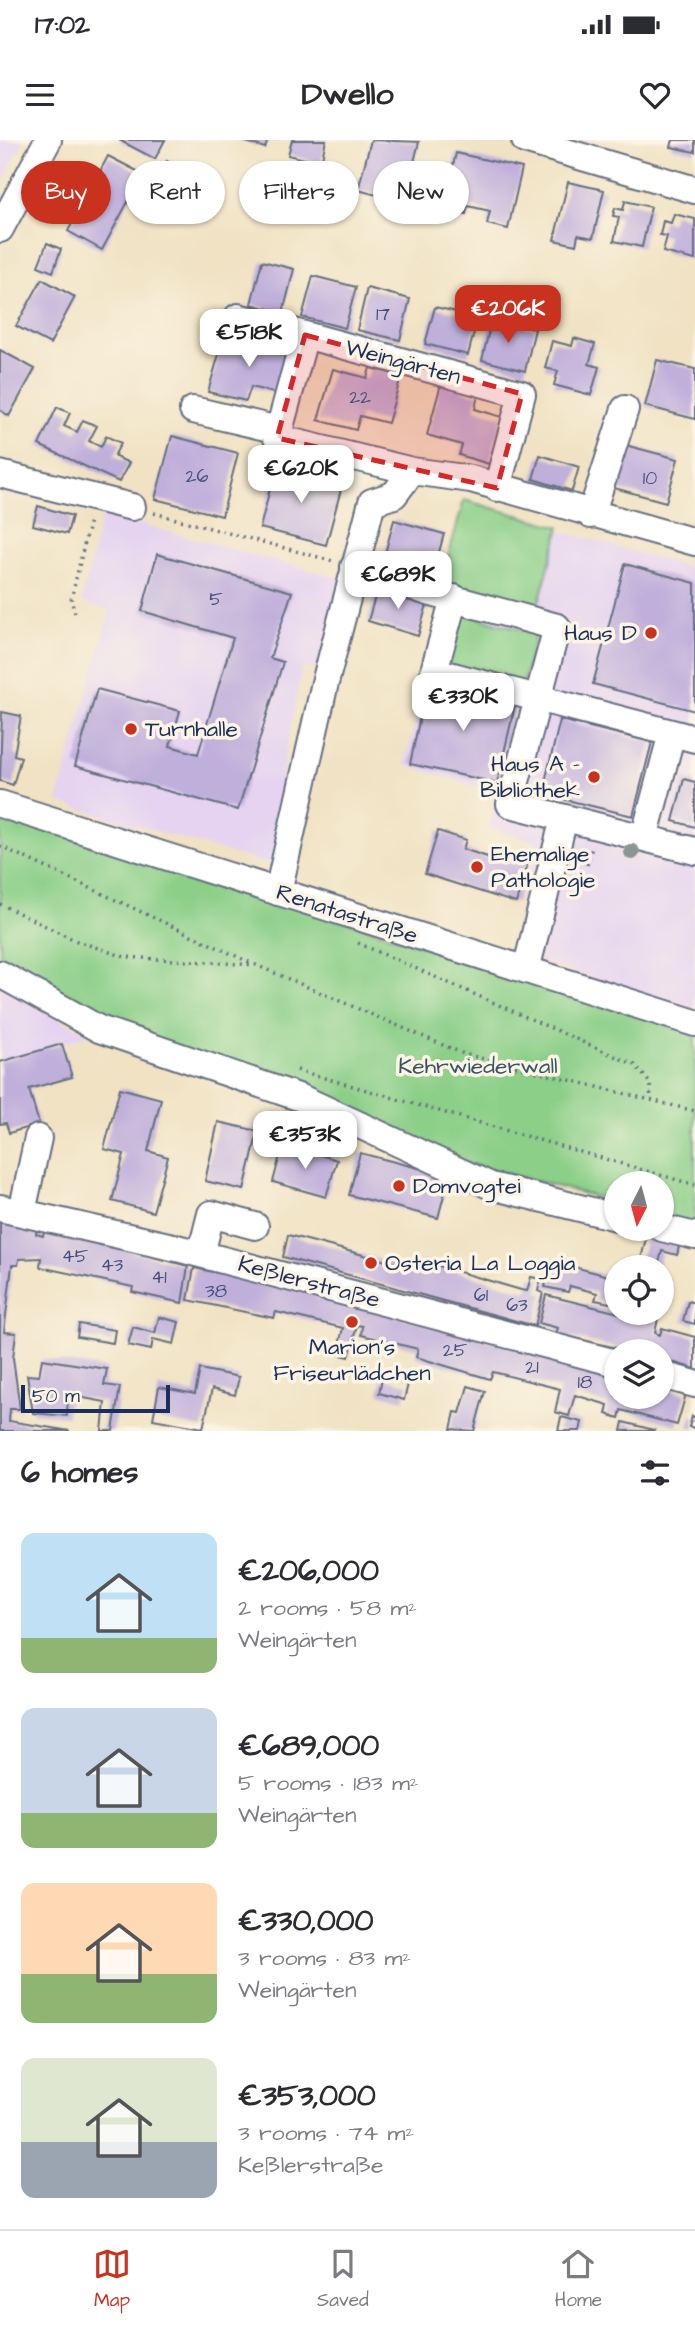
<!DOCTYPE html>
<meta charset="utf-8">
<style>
:root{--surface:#fff;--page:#f7f7f7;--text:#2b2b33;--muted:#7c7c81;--line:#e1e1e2;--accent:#c8321e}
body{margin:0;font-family:"Architects Daughter",sans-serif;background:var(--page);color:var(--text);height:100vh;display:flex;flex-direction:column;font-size:26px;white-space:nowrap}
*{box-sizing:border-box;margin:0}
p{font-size:23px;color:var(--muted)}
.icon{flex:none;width:38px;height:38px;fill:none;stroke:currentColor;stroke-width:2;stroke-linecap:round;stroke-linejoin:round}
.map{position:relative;height:1291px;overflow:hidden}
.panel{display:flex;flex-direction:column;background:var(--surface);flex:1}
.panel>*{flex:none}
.top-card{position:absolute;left:21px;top:21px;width:654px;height:63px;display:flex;gap:14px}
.needle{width:46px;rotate:186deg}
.fabs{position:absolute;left:604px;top:1031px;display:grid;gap:14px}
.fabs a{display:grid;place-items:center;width:70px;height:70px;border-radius:50%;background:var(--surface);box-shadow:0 2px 5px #0004;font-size:35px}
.scale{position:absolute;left:21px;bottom:18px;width:149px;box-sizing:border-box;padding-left:7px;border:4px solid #1b2f5e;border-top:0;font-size:19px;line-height:24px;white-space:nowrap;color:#1b2f5e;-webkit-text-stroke:5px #fcf5e5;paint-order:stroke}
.price{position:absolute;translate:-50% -60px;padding:0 16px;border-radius:14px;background:#fff;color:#222;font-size:23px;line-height:46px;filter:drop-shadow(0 2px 4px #0008)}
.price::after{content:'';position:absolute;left:50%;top:42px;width:21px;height:16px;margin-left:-10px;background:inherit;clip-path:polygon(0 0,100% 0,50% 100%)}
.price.on{background:var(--accent);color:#fff}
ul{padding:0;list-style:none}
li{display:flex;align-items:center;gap:21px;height:175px;padding:0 21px}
li span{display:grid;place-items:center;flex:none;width:196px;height:140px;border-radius:14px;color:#555}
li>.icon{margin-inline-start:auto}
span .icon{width:84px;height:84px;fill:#fffc;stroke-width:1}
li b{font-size:30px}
h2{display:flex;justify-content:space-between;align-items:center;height:84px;padding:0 21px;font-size:30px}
.chip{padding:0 24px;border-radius:32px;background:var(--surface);box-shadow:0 2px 5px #0004;font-size:24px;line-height:63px}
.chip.on{background:var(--accent);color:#fff}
.status{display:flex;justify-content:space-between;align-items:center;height:49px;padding:0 35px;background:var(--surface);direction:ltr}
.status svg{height:19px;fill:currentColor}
header{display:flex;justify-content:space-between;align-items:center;height:91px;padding:0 21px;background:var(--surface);font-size:32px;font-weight:800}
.tabs{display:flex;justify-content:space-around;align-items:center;height:98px;border-top:2px solid var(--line);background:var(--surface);font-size:19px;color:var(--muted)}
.tabs a{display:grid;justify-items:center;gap:4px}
.tabs .on{color:var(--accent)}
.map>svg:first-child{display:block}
.built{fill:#e5d3f1}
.green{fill:#8bcf88;stroke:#537f73;stroke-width:2}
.building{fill:#bfafdb}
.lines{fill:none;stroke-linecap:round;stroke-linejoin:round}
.minor-casing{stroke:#666e81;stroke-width:30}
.path{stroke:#666e81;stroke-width:3.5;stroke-dasharray:2 5;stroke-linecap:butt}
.minor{stroke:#fff;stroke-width:26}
.tree{fill:#8a9691}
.marked{fill:#d62828;fill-opacity:0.2;stroke:#d62828;stroke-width:5;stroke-dasharray:14 9;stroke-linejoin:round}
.poi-dot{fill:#c8321e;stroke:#fcf5e5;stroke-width:2.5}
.labels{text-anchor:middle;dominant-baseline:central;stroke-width:7;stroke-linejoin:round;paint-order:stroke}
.number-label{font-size:19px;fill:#444f7d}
.street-label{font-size:23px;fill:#1b2f5e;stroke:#fcf5e5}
.poi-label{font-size:23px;fill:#1b2f5e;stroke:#fcf5e5;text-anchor:start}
.park-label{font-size:23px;fill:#375768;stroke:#fcf5e5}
</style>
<div class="status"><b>17:02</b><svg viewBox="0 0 49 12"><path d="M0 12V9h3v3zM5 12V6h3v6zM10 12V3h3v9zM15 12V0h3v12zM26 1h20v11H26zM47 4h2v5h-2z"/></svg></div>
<header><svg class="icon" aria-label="menu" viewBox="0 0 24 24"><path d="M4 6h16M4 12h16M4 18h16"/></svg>Dwello<svg class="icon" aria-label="heart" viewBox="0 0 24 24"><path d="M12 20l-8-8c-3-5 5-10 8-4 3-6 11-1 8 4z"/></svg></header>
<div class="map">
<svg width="695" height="1291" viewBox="0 0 695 1291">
<rect width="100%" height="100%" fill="#fcf5e5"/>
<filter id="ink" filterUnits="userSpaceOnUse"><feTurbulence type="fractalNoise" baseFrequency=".0143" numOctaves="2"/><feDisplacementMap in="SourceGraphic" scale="14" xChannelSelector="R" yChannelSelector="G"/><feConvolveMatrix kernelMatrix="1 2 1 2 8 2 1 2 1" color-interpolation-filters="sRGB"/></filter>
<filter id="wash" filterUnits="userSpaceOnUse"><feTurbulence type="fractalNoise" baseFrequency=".00686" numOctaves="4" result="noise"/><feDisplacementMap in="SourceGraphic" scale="28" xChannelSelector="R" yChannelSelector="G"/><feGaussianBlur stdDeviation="1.57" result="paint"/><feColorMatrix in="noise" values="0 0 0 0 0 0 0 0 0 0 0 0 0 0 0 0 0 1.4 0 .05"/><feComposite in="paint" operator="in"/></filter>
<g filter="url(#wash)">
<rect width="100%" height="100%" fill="#f0e2c3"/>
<path class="built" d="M0 0H24L0 47Z
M473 366 695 429V870L510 813 538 703 489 687 498 652 404 625Z
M102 374 343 439 319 530 302 527 281 639 299 645 275 726 57 662 110 471 81 462Z
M0 847 90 895 0 922Z"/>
<path class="green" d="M464 360 560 387 537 469 441 442Z
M456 472 536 493 521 551 441 530Z
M0 675 695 889V1083L662 1074V1043H616V1062L447 1018 101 882 0 832Z"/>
<g id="blocks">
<path class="building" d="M119 0H165L155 19Z
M240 0H268L265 8Z
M292 0H326L321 23 288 15Z
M371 0 419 2 404 62 358 50Z
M673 0H695V12L671 7Z
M456 13 522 28 508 89 487 84 490 71 468 66 466 74 443 69Z
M108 16 143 34 102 110 68 91Z
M167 21 186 32 181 40 163 30Z
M257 33 271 38 265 54 251 49Z
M568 42 604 50 593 98 578 95 576 105 554 100Z
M625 61 651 67 642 107 614 101 619 77 613 76 615 68 623 70Z
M674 74 695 79V120L663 112 667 96 660 95 663 81 671 83Z
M47 103 61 109 53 132 38 126Z
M262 121 294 129 283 173 251 164Z
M313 136 356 147 345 188 302 177Z
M42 139 75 157 50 204 16 186Z
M367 148 410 159 400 200 357 190Z
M435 167 478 177 468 215 425 204Z
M492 178 535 189 525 231 482 220Z
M574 198 595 204 589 224 599 227 591 255 554 245 558 231 545 228 552 201 572 206Z
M261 199 291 207 278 254 251 247 246 261 208 252 223 200 257 210Z
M0 210 35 229 9 276 0 270Z
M657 220 695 229V279L645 266Z
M370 228 401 236 388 283 360 276 356 290 318 280 333 229 367 238Z
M441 244 478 255 475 269 502 277 489 324 459 315 462 305 427 295Z
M57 267 70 273 64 286 77 292 83 280 97 286 89 301 101 307 106 296 121 303 114 316 129 323 119 342 39 305Z
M172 296 238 313 222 376 155 359Z
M625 305 678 319 666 362 614 348Z
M540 315 579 327 572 351 533 339Z
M276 325 343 342 326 405 260 388Z
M38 366 72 376 67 394 33 385Z
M394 380 444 394 434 430 384 417Z
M157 414 292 452 270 518 283 522 238 670 75 626 97 549 180 571 170 606 198 614 233 498 142 471Z
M625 424 695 443V571L593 544Z
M378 446 428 461 418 496 368 481Z
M427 543 516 561 497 643 410 624Z
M2 572 21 576 14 615 21 617 13 645 0 641Z
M560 580 652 602 633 676 542 654Z
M684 639 695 642V687L673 681Z
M438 691 466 700 463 709 497 720 500 711 529 720 516 763 425 734Z
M62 904 72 937 29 949 39 984 9 993 6 983 0 984V922Z
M120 948 161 959 148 1011 168 1017 153 1072 112 1061 124 1014 104 1009Z
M218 982 258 991 244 1050 205 1041Z
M283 1004 337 1020 326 1057 273 1042Z
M360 1013 449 1036 438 1078 349 1055Z
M0 1078 37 1083 36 1094 43 1096 44 1092 74 1096 188 1126 182 1163 132 1152 133 1147 40 1127 41 1118 19 1119 18 1125H12L4 1192 16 1193 13 1218 20 1269H10L9 1281 70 1291H0Z
M648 1090 681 1098 677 1115 662 1111 658 1127H639Z
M288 1095 420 1130 422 1121 521 1150 527 1151 531 1137 541 1139 538 1151 543 1153 535 1186 283 1117Z
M551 1121 616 1138 610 1163 595 1160 597 1153 570 1146 568 1152 545 1147Z
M194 1128 281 1146 616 1234V1256H662V1247L686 1254 677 1285 621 1270 619 1278 606 1274 608 1265 575 1255 569 1276 555 1272 560 1249 493 1232 490 1239 416 1217 418 1209 361 1195 362 1186 357 1185 349 1217 337 1214 343 1188 276 1172 274 1178 188 1160Z
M546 1155 635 1177 636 1172 659 1174 655 1193 660 1195 662 1188 695 1197V1229L662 1219V1211H630L556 1194 558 1188 539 1183Z
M688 1161 695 1163V1184L683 1181Z
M159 1177 179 1182 174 1204 153 1199 151 1210 128 1205 133 1187 155 1193Z
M79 1184 115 1190 113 1203 77 1197Z
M42 1219 107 1229 104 1245 120 1247 113 1291H102L105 1262 68 1255 67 1276 33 1273 27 1235 39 1236Z
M200 1229 239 1237 235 1255 212 1249 203 1288 153 1279 159 1247 195 1254Z
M382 1238 408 1244 404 1260 379 1253Z
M468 1246 485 1251 474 1291 451 1289 455 1272 460 1273Z
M692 1276 695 1277V1288L689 1287Z
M561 1277 582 1282 580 1291H558Z
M623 1282 654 1290 653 1291H621Z"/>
</g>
</g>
<g filter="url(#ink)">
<use href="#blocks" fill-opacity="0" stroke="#666e81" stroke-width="2"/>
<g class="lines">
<defs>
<path id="minor" d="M525 0 695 50
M0 89 48 0
M238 177 305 195
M193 270 279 290
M412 331 277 298 305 195 522 254 497 348
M0 334 132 367
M591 375 625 269
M354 427 428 452 557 487 510 664 695 711
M454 458 434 531 695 599
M0 664 695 883
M644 698 672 593
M278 752 324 547 372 362 394 355 412 331 471 339 695 402
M526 830 564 678
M0 834 99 889 301 958 491 1046 616 1077
M0 1068 177 1108 616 1223
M22 1072 38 998
M662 1088 695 1096
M201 1114 211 1074 255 1086
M662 1235 695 1244"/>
</defs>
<use href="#minor" class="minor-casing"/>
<path class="path" d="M154 373 333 421
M75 473 71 460 90 380
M0 706 251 823
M587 725 592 707
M0 764 77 801 125 817 256 825 464 914 695 971
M358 803 635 925 650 943 651 960
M297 930 695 1045"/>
<use href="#minor" class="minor"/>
</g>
<circle class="tree" cx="632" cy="712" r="8"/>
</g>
<path class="marked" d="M305 195 522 254 497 348 277 298Z"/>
<g class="poi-dot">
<circle cx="651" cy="493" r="7"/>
<circle cx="131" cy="589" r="7"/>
<circle cx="594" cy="637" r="7"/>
<circle cx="477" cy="727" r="7"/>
<circle cx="399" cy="1046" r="7"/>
<circle cx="371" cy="1123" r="7"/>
<circle cx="352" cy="1182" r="7"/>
</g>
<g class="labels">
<g class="number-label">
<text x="383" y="174">17</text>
<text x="360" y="257">22</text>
<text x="197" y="336">26</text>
<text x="650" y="338">10</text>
<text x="216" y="459">5</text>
<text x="75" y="1116">45</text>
<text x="112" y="1125">43</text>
<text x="159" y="1137">41</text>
<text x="216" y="1151">38</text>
<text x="481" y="1155">61</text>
<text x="517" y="1165">63</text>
<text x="455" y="1210">25</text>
<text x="532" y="1227">21</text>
<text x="585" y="1242">18</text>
</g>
<g class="street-label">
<text transform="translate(403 222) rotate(15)">Weingärten</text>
<text transform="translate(347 774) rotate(18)">Renatastraße</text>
<text transform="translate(309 1142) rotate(15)">Keßlerstraße</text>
</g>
<g class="poi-label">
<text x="637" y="493" text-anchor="end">Haus D</text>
<text x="145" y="589">Turnhalle</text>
<text x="580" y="624" text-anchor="end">Haus A -<tspan x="580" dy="26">Bibliothek</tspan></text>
<text x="491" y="714">Ehemalige<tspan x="491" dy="26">Pathologie</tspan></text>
<text x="413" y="1046">Domvogtei</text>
<text x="385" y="1123">Osteria La Loggia</text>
<text x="352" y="1207" text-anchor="middle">Marion's<tspan x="352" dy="26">Friseurlädchen</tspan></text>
</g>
<g class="park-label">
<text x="478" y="926">Kehrwiederwall</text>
</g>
</g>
</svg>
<div class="fabs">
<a><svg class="needle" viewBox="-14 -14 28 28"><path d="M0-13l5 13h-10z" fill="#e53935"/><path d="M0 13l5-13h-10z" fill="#7c7c81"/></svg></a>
<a><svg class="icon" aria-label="locate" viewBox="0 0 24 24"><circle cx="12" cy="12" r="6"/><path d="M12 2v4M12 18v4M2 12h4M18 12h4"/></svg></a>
<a><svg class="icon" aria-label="layers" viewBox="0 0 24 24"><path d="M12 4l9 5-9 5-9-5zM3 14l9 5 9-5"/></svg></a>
</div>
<div class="scale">50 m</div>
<b class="price on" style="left:508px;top:205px">€206K</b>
<b class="price" style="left:249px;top:229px">€518K</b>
<b class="price" style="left:301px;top:365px">€620K</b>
<b class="price" style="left:398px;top:471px">€689K</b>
<b class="price" style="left:463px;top:593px">€330K</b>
<b class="price" style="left:305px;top:1031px">€353K</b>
<div class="top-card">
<a class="chip on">Buy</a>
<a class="chip">Rent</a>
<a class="chip">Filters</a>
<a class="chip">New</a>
</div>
</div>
<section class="panel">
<h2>6 homes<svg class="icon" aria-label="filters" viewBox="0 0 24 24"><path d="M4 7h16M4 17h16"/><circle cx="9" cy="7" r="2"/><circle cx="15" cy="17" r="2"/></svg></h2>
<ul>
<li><span style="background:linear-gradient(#bfe0f5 75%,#8fb573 0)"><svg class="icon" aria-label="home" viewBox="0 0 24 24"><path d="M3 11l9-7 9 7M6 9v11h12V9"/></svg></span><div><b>€206,000</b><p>2 rooms · 58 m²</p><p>Weingärten</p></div></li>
<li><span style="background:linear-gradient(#c9d6e8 75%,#8fb573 0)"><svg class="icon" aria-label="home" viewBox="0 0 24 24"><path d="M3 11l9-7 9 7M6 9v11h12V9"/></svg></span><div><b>€689,000</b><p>5 rooms · 183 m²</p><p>Weingärten</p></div></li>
<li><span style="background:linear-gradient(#ffd9b3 65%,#8fb573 0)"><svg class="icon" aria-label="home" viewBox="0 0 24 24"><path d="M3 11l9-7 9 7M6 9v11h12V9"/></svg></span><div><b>€330,000</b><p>3 rooms · 83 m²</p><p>Weingärten</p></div></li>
<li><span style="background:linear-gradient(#dfe7d0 60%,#9aa5b1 0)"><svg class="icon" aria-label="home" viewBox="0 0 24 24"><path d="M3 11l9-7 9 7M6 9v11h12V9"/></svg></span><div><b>€353,000</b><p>3 rooms · 74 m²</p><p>Keßlerstraße</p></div></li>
</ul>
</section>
<nav class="tabs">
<a class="on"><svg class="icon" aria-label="map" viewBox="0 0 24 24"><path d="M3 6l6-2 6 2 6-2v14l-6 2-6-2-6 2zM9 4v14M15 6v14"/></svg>Map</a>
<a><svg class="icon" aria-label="saved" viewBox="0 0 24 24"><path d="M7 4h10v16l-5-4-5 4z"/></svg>Saved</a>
<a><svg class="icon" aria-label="home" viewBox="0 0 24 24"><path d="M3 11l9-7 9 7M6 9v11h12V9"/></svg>Home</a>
</nav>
